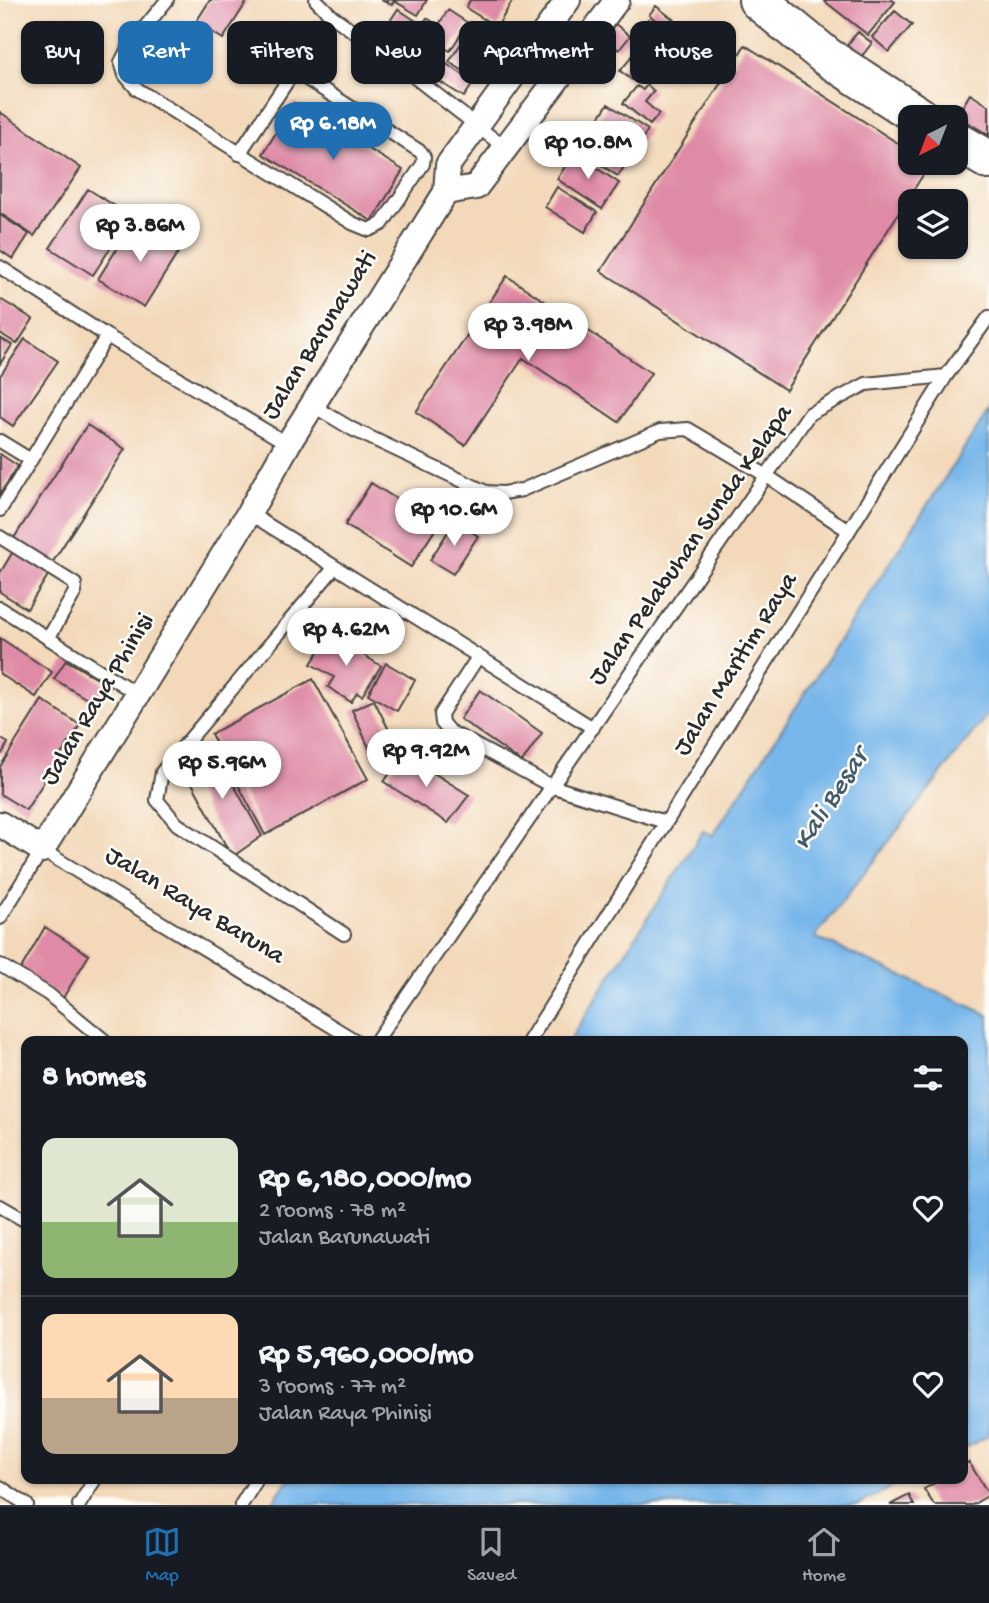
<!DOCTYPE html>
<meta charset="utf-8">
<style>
:root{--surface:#171b24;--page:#242831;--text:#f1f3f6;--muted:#9ea1a6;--line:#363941;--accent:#1f6fb2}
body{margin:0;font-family:"Gochi Hand",sans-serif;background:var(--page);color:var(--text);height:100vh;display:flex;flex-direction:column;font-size:26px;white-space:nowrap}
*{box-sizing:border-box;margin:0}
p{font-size:23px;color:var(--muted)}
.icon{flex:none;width:38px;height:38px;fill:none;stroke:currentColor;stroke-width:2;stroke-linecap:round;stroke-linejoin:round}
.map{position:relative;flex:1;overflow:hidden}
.sheet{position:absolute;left:21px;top:1036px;width:947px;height:448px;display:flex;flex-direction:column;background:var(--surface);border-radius:14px;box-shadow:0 2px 5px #0004}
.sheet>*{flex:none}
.banner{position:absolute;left:21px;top:21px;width:948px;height:63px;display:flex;gap:14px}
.needle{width:46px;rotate:222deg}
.tools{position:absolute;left:898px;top:105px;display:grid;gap:14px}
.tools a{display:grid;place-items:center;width:70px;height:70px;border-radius:14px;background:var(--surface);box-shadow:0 2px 5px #0004;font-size:35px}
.price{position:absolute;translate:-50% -60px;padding:0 16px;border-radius:24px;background:#fff;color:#222;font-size:23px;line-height:46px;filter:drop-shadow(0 2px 4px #0008)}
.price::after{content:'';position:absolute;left:50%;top:42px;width:21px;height:16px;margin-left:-10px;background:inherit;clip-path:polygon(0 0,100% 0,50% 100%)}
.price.on{background:var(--accent);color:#fff}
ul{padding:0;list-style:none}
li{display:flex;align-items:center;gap:21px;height:175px;padding:0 21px}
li+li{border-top:2px solid var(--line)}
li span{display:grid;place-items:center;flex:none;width:196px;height:140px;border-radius:14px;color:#555}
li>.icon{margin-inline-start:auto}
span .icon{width:84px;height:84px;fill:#fffc;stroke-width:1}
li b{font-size:30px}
h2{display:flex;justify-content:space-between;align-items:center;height:84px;padding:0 21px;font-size:30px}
.tag{padding:0 24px;border-radius:14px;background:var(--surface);box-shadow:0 2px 5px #0004;font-size:24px;line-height:63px}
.tag.on{background:var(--accent);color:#fff}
.dock{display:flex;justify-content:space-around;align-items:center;height:98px;border-top:2px solid var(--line);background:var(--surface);font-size:19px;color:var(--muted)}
.dock a{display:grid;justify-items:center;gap:4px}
.dock .on{color:var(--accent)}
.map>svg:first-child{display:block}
.water{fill:#76b6ea;stroke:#50708a;stroke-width:2}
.building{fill:#df8aa6}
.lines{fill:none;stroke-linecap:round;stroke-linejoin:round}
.lane-casing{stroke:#494540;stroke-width:16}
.street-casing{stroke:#494540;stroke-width:28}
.highway-casing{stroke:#494540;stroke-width:42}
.lane{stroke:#fff;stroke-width:12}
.street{stroke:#fff;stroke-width:24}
.highway{stroke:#fff;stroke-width:38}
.labels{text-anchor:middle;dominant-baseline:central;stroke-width:5;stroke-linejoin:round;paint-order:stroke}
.street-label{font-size:26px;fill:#2b2b2b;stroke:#fdfcf7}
.water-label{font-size:28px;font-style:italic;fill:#455c6e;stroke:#fdfcf7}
</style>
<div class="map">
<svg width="989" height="1505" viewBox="0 0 989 1505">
<rect width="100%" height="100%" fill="#fdfcf7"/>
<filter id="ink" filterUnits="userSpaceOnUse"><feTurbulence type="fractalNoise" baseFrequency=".0143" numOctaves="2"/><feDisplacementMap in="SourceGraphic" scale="14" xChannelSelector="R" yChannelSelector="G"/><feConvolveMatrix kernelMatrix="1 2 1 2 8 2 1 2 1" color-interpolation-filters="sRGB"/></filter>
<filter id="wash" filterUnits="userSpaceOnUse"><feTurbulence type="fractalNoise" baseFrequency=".00686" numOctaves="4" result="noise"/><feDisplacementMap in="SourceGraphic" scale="28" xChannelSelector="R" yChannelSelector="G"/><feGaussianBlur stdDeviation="1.57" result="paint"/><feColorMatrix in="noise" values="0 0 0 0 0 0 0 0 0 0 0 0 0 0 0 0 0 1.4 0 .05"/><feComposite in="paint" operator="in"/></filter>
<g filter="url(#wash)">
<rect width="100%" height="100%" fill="#f3d9ba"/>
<path class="water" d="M989 410V712L815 937 989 1015V1435L963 1449 962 1041H569L703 831 713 835Z
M288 1479H908L858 1505H271Z"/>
<g id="blocks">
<path class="building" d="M210 0H248L223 39 196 22Z
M381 0H427L418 15 394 1 392 5Z
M470 0H513L497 27 466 8Z
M823 0H892L895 2 868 35Z
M656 6 690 32 683 41 649 15Z
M398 9 419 23 407 41 386 27Z
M448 10 468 23 450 51 430 39Z
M895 11 912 25 889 52 872 37Z
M427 18 436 24 427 37 418 31Z
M648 19 667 36 655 49 636 32Z
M614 23 630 36 619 50 603 37Z
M473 25 496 39 473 77 449 62Z
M858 32 872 43 861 57 846 46Z
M691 35 706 46 699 56 683 45Z
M643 43 655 52 632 80 620 71Z
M745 45 910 151V163L930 164 786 390 601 271Z
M439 59 474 82 464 97 429 75Z
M647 85 654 91 645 102 659 114 650 125 623 103 637 86 643 90Z
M970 94 989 106V135L957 116Z
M294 103 403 170 372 221 263 154Z
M608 104 648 130 618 176 578 150Z
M0 112 81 168 34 236 0 213Z
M574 153 619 183 602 209 557 179Z
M557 187 597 212 585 232 545 207Z
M88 189 131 216 93 275 50 248Z
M0 215 29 234 13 259 0 250Z
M135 220 181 248 144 307 98 279Z
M507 276 651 373 619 422 523 358 465 445 416 412Z
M0 299 33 319 17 344 0 333Z
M0 338 12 345 0 364Z
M25 339 58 361 13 426 0 417V376Z
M87 425 125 449 52 563 14 538Z
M0 454 18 466 0 494Z
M371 483 438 525 411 567 345 525Z
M455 521 478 536 453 574 430 560Z
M14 550 50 572 27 609 0 592V573Z
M330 634 381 666 362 696 357 693 351 702 328 687 334 677 311 664Z
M0 638 52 672 36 697 0 674Z
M66 660 109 686 97 705 54 679Z
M386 663 415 680 397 711 368 694Z
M313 679 368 779 265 835 211 734Z
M480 690 542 733 522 762 460 719Z
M42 700 80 725 26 810 0 794V767Z
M374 700 398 748 375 761 352 710Z
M0 738 8 743 0 757Z
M213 747 262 836 232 857 181 763Z
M403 754 469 795 448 823 384 782Z
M45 927 89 955 63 998 19 972Z
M969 1462 989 1495 972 1505H934L924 1489 942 1479H962V1466Z
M909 1495 914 1505H890Z"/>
</g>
</g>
<g filter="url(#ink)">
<use href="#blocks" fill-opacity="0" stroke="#494540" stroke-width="2"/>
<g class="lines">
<defs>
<path id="lane" d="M167 0 128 48 121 62 125 75 137 89 352 223 369 230 382 224 423 164 424 157 421 152 294 71 332 16
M316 0 332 16 381 51 504 147
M239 154 294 71
M0 267 107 336 288 444
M312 405 352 429 486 492 503 493 522 490 660 431 688 429 767 476 849 531
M0 441 31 460
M0 510 107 336
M249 513 593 728
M0 537 75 584V592L49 637
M335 567 162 772 157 800 177 824 344 934
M0 608 137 694
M478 657 441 714 442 723 449 731 551 786 665 822
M0 918 42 850 356 1041
M0 965 48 994 105 1041
M376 1041 809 414 866 384 946 376
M529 1041 946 376 989 317
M0 1206 26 1221
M0 1487 27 1505
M79 1505 95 1479
M241 1505 257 1479"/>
<path id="street" d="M446 192 476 187 617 0
M0 824 42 850 249 513 288 444 446 192 448 165 568 0"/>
<path id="highway" d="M758 0 827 57 920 117
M956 141 989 160"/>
</defs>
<use href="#lane" class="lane-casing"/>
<use href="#street" class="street-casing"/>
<use href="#highway" class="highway-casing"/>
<use href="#lane" class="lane"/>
<use href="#street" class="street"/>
<use href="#highway" class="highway"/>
</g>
</g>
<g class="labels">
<g class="street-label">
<text transform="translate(321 336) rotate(-58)">Jalan Barunawati</text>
<text transform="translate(692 546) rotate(-55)">Jalan Pelabuhan Sunda Kelapa</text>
<text transform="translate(737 665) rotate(-58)">Jalan Maritim Raya</text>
<text transform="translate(99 700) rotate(-59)">Jalan Raya Phinisi</text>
<text transform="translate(194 907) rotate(31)">Jalan Raya Baruna</text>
</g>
<g class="water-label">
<text transform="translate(832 800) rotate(-57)">Kali Besar</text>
</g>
</g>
</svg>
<div class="tools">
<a><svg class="needle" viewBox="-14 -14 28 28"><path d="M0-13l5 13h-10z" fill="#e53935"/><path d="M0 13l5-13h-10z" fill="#9ea1a6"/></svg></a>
<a><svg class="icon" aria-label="layers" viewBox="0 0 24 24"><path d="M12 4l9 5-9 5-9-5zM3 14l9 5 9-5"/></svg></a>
</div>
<b class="price on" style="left:333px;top:162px">Rp 6.18M</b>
<b class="price" style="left:588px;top:181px">Rp 10.8M</b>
<b class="price" style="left:140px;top:264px">Rp 3.86M</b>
<b class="price" style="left:528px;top:363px">Rp 3.98M</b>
<b class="price" style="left:454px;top:548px">Rp 10.6M</b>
<b class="price" style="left:346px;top:668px">Rp 4.62M</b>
<b class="price" style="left:426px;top:789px">Rp 9.92M</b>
<b class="price" style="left:222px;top:801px">Rp 5.96M</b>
<div class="banner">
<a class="tag">Buy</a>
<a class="tag on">Rent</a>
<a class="tag">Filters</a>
<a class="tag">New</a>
<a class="tag">Apartment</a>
<a class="tag">House</a>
</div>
<section class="sheet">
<h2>8 homes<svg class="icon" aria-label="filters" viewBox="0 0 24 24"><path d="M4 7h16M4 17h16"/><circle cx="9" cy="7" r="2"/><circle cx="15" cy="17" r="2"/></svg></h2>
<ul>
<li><span style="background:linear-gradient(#dfe7d0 60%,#8fb573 0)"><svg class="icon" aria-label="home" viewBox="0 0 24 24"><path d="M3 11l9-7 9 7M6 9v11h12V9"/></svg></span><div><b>Rp 6,180,000/mo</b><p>2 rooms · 78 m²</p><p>Jalan Barunawati</p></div><svg class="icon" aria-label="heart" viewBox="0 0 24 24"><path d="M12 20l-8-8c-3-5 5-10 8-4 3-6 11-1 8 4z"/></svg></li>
<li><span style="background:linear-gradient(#ffd9b3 60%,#b9a48a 0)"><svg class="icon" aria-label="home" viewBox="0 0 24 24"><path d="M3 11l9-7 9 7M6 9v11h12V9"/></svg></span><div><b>Rp 5,960,000/mo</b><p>3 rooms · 77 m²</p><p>Jalan Raya Phinisi</p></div><svg class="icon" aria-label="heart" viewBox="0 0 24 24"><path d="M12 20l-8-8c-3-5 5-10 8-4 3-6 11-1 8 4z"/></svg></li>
</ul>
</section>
</div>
<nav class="dock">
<a class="on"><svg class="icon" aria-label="map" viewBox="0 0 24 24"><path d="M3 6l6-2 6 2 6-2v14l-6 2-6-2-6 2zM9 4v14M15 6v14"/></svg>Map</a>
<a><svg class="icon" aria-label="saved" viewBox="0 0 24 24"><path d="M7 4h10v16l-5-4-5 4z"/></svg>Saved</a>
<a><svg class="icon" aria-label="home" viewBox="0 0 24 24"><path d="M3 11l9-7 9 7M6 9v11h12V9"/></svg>Home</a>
</nav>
